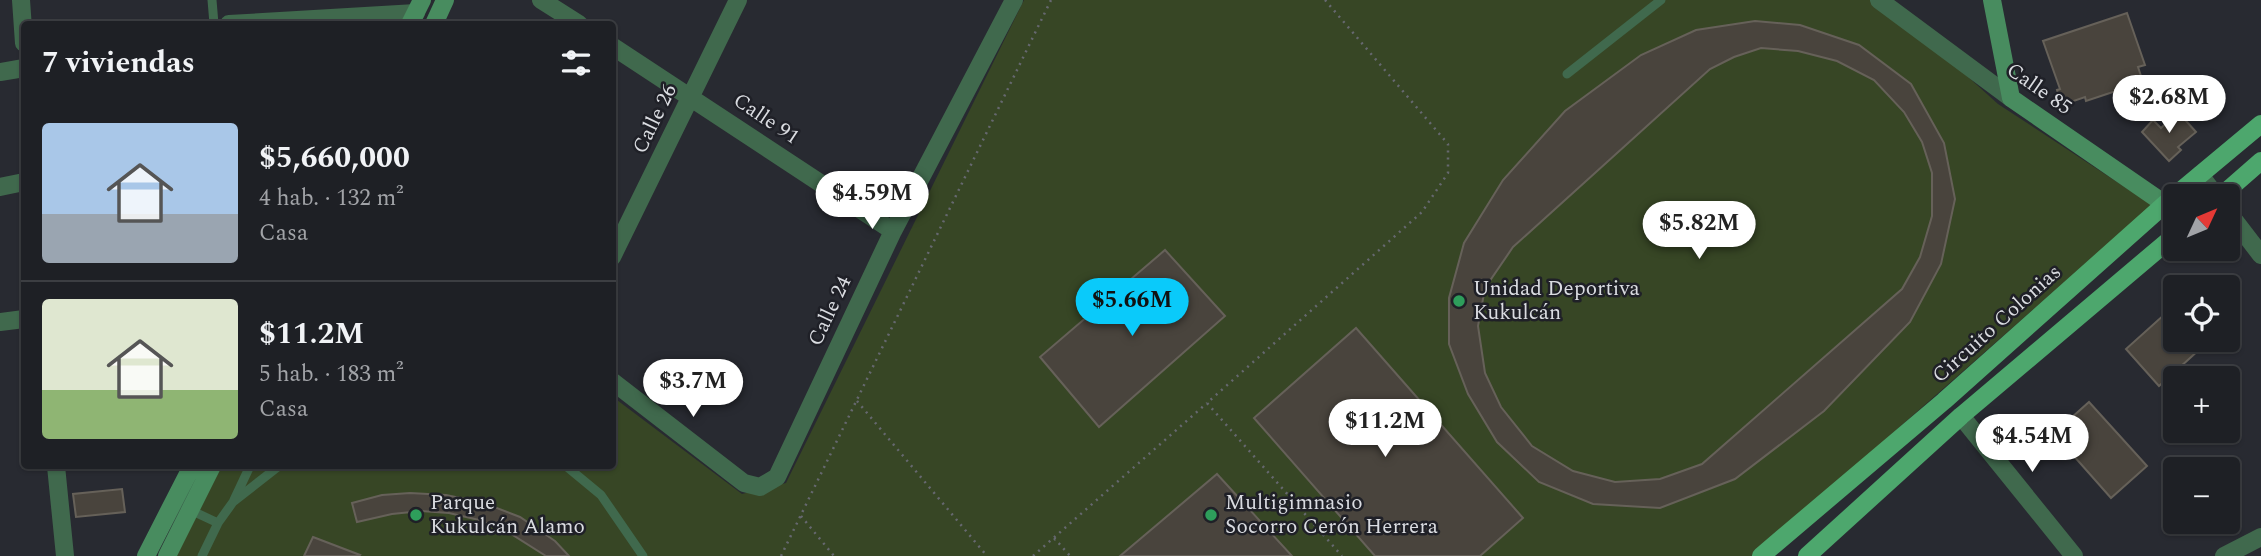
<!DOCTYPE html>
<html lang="es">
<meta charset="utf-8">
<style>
:root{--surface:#1e2025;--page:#2b2d32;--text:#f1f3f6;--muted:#a1a3a7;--line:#3c3e42;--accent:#0acafa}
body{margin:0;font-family:Spectral,serif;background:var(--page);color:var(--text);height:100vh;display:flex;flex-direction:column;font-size:26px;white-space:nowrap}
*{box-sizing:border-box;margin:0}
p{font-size:23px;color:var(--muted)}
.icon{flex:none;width:38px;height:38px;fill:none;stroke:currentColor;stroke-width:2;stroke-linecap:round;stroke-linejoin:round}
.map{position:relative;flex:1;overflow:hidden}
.details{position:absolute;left:21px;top:21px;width:595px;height:448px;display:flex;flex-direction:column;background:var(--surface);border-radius:7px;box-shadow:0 2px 5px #0004,0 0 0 2px var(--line)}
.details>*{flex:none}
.needle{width:46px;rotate:46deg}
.controls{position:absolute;left:2163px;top:184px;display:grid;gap:14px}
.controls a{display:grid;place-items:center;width:77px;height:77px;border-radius:7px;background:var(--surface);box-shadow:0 2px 5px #0004,0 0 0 2px var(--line);font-size:35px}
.price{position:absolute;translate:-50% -60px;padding:0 16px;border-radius:24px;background:#fff;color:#222;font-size:23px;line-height:46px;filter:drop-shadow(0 2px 4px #0008)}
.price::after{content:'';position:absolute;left:50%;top:42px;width:21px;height:16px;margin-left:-10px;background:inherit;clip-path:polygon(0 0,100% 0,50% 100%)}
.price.current{background:var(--accent);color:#111}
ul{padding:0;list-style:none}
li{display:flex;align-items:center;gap:21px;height:175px;padding:0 21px}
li+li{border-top:2px solid var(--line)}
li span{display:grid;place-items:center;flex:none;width:196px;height:140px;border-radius:7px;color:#555}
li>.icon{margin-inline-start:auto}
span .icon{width:84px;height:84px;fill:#fffc;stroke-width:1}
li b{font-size:30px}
h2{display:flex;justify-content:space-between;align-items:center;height:84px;padding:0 21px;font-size:30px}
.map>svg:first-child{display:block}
.green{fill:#374625}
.building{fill:#49443d;stroke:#666159;stroke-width:2;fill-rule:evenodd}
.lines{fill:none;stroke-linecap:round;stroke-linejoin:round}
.path{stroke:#66686f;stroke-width:2.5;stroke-dasharray:2 5;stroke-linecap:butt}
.lane{stroke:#40694d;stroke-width:9}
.street{stroke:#40694d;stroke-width:18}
.secondary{stroke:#488c5f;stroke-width:18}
.primary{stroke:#4da76d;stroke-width:18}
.leisure-dot{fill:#2e9e5b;stroke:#1f2027;stroke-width:2.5}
.labels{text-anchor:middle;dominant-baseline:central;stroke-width:5;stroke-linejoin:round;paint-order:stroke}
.street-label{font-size:21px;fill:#dadce1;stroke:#1f2027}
.poi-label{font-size:21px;fill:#dadce1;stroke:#1f2027;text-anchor:start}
</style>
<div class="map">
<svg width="2261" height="556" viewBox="0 0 2261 556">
<rect width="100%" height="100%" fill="#282a31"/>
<path class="green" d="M1024 0H1883L1998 104 2152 205 1753 556H166L212 466H612L613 397 742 494 786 483Z"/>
<path class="building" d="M2127 13 2145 65 2138 67 2143 82 2086 101 2085 97 2062 105 2057 90 2060 89 2043 41Z
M1755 21 1800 25 1859 45 1911 84 1944 143 1955 199 1941 264 1910 322 1824 411 1735 479 1660 508 1593 504 1539 482 1497 442 1468 394 1449 344V298L1464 243 1503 180 1565 111 1641 55 1696 30ZM1761 48 1798 51 1837 61 1874 80 1904 112 1922 142 1932 173V216L1920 257 1902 289 1702 464 1660 479 1615 482 1573 471 1532 446 1501 407 1485 373 1478 326 1485 288 1513 247 1710 69 1734 57Z
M2178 112 2196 132 2178 147 2181 150 2169 161 2142 132 2153 120 2161 128Z
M1165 250 1225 316 1099 427 1040 357Z
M2175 305V340H2210L2159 386 2126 349Z
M1356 328 1523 518 1480 556H1375L1254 418Z
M2089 402 2147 466 2111 498 2065 446 2043 443Z
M1217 474 1292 556H1120Z
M122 489 125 512 76 517 73 494Z
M410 493 446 495 484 503 520 517 555 541 569 556H546L511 534 479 520 449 513 421 511 392 514 357 522 352 503 382 495Z
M313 537 360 555 359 556H304Z"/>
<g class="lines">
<path class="path" d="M1325 0 1448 144V173L1422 212 1207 403 1342 556
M857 401 987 556
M801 516 834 556
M1054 540 1055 539 1070 556
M781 556 1051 0
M1033 556 1207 403"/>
<path class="lane" d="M212 0 214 24
M1567 74 1661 0
M566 466 601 495 643 556
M234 500 250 466
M188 509 218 523
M202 556 218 523 233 502 279 466"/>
<path class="street" d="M21 0 24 43
M541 0 579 24
M1879 0 2011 98
M229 24 416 13
M612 46 893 231
M0 72 24 68
M2200 175 2216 196
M0 187 24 182
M2228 212 2261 255
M612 257 738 0
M0 322 24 319
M612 381 744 483 760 487 777 477 893 231 1014 0
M1961 416 2074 556
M56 466 65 556
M2224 556 2261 537"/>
<path class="secondary" d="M1992 0 2011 98 2175 211
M410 24 422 0
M434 24 445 0
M146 556 192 466
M167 556 212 466"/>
<path class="primary" d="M2221 196 2261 161
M1761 556 1944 401 2165 204 2261 124
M1807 556 1961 416 2175 235"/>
</g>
<g class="leisure-dot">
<circle cx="1459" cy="301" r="7"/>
<circle cx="416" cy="515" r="7"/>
<circle cx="1211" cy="515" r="7"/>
</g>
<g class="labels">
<g class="street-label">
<text transform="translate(2039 89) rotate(35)">Calle 85</text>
<text transform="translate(655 119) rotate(-64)">Calle 26</text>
<text transform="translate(766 119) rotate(34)">Calle 91</text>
<text transform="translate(830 311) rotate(-65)">Calle 24</text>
<text transform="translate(1997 324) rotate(-42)">Circuito Colonias</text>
</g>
<g class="poi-label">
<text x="1473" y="289">Unidad Deportiva<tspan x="1473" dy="24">Kukulcán</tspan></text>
<text x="430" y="503">Parque<tspan x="430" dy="24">Kukulcán Alamo</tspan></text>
<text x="1225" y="503">Multigimnasio<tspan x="1225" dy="24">Socorro Cerón Herrera</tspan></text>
</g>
</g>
</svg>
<div class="controls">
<a><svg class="needle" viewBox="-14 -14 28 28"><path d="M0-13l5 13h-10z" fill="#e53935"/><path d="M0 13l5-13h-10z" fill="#a1a3a7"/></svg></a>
<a><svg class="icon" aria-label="locate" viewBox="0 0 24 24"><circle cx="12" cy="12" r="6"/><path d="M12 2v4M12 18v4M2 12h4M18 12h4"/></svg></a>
<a>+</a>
<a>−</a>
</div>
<b class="price" style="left:2169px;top:135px">$2.68M</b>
<b class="price" style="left:872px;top:231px">$4.59M</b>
<b class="price" style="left:1699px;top:261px">$5.82M</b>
<b class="price current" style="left:1132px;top:338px">$5.66M</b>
<b class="price" style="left:693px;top:419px">$3.7M</b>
<b class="price" style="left:1385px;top:459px">$11.2M</b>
<b class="price" style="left:2032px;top:474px">$4.54M</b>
<section class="details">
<h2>7 viviendas<svg class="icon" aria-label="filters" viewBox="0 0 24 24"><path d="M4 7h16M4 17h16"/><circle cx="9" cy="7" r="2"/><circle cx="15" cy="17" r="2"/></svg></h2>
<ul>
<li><span style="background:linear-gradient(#a9c7e8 65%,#9aa5b1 0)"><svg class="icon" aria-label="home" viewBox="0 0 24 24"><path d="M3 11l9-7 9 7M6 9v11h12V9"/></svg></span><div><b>$5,660,000</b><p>4 hab. · 132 m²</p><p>Casa</p></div></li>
<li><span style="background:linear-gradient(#dfe7d0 65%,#8fb573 0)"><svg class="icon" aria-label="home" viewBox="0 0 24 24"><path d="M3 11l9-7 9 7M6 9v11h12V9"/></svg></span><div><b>$11.2M</b><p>5 hab. · 183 m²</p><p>Casa</p></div></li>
</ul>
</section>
</div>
